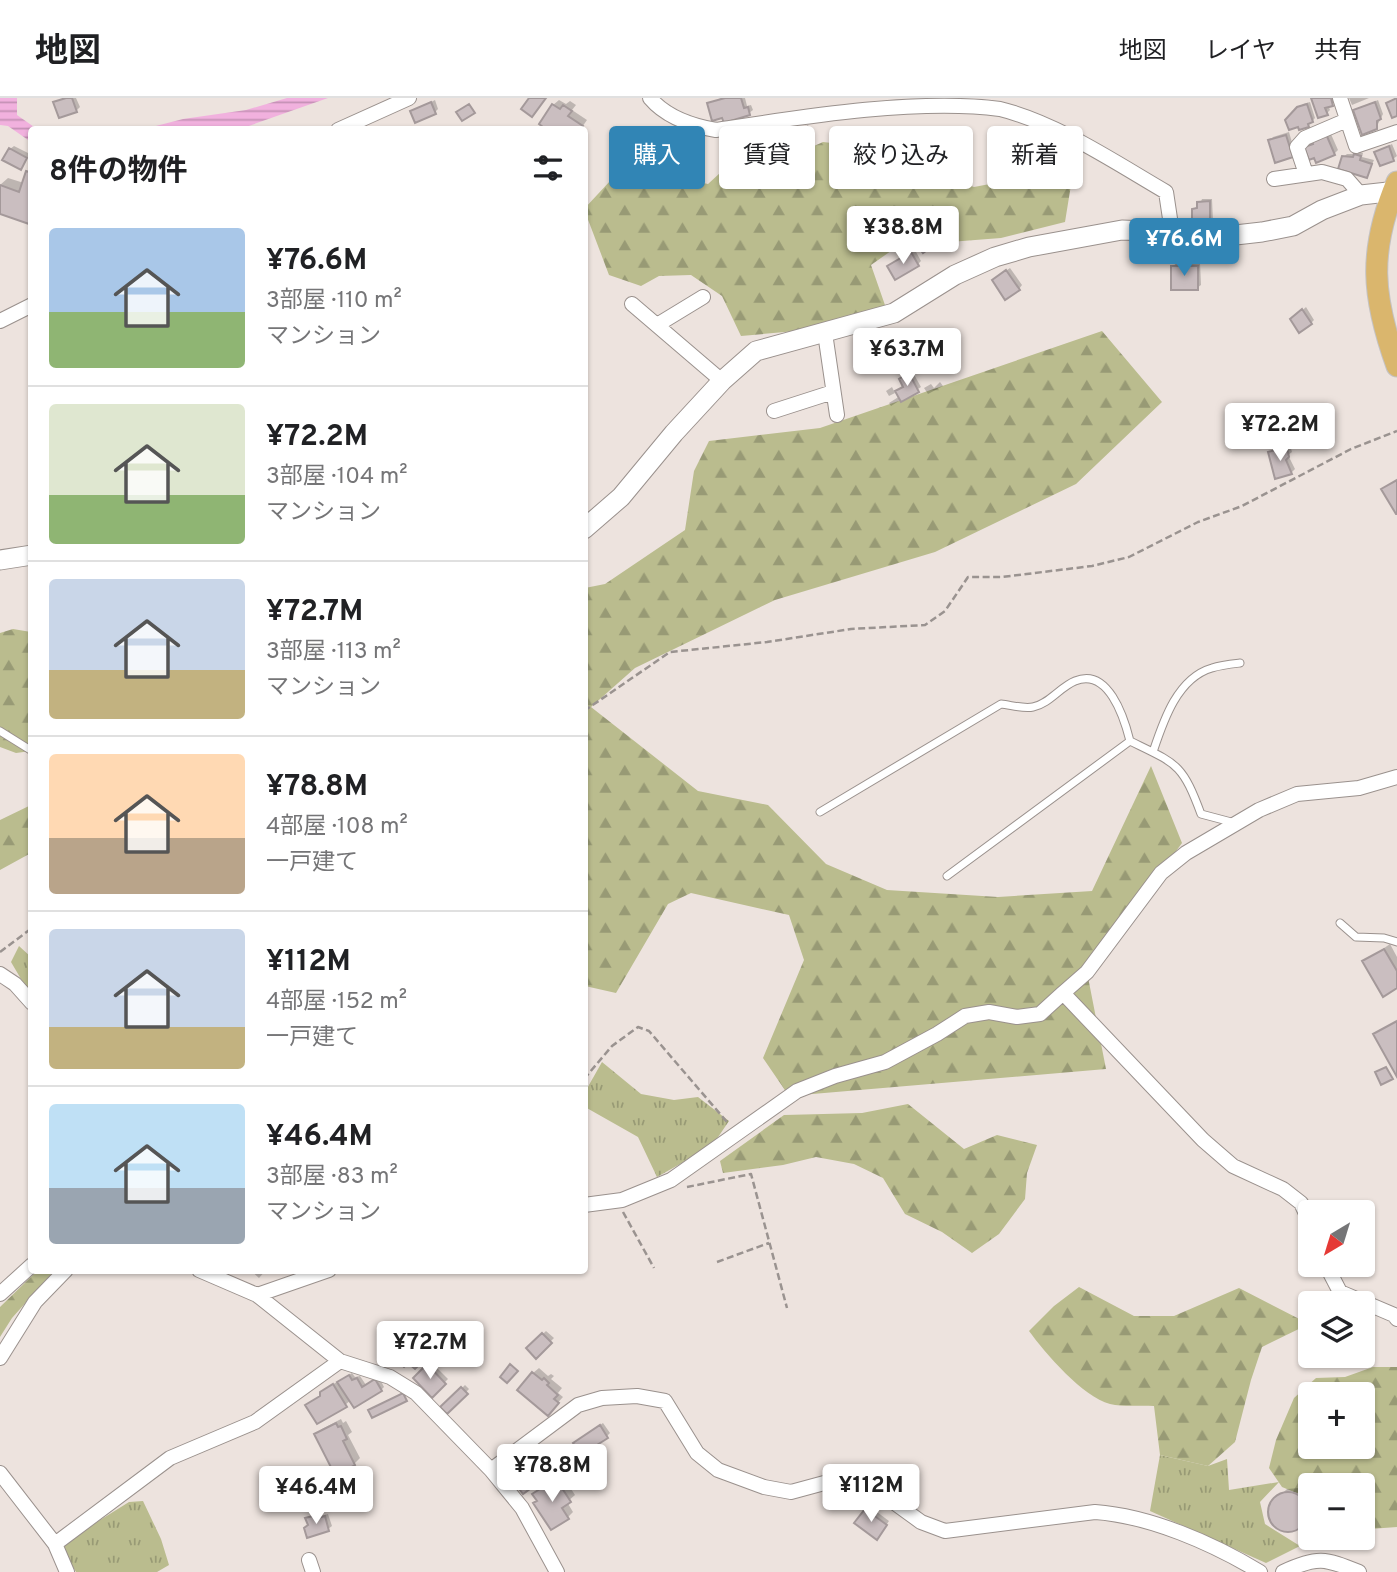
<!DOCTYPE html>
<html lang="ja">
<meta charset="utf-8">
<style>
:root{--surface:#fff;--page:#f6f6f6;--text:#202124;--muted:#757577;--line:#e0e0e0;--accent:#3185b5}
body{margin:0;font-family:Overpass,"Noto Sans JP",sans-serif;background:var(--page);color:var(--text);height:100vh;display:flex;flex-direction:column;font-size:26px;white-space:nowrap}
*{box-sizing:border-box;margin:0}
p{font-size:23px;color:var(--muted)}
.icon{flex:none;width:38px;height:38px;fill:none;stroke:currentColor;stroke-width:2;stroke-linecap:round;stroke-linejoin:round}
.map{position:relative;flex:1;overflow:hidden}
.panel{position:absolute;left:28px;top:28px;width:560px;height:1148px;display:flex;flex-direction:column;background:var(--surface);border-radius:7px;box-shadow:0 2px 5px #0004}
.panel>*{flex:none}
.hud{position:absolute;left:609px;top:28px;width:665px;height:63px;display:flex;gap:14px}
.needle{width:46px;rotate:218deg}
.buttons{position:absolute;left:1298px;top:1102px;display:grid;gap:14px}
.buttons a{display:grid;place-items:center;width:77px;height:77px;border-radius:7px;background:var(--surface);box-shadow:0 2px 5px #0004;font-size:35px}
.price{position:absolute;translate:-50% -60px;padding:0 16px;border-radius:7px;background:#fff;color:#222;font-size:23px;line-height:46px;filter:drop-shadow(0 2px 4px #0008)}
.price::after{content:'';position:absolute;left:50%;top:42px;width:21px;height:16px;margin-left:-10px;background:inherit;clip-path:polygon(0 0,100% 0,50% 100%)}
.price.current{background:var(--accent);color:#fff}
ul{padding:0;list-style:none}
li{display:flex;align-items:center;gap:21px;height:175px;padding:0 21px}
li+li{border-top:2px solid var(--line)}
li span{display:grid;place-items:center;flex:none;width:196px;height:140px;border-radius:7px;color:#555}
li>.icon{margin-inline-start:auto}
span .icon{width:84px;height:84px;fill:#fffc;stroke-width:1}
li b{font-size:30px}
h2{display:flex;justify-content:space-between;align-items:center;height:84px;padding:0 21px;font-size:30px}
.tag{padding:0 24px;border-radius:7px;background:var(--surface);box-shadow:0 2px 5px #0004;font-size:24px;line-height:63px}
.tag.current{background:var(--accent);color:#fff}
header{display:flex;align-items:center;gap:42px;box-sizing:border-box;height:98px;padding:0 35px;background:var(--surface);border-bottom:2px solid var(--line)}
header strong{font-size:33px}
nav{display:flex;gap:38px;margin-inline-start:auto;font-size:24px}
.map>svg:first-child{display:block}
.grass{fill:url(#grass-tufts)}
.forest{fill:url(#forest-firs);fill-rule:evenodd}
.water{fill:url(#water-rules)}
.shadow{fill:#0003}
.building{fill:#cabec0;stroke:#a4999a;stroke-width:2}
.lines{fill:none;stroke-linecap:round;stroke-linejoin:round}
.lane-casing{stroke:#9a918d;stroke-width:9}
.street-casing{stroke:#9a918d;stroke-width:16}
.secondary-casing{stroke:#9a918d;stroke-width:21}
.primary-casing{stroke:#c4c2c2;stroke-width:23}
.path{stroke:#9a9390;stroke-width:2.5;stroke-dasharray:7 3.5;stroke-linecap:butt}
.lane{stroke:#fff;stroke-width:7}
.street{stroke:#fff;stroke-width:14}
.secondary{stroke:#fff;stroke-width:19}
.primary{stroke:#dab66d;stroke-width:21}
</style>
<header>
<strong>地図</strong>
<nav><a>地図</a><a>レイヤ</a><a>共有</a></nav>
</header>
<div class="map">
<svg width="1397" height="1474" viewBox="0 0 1397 1474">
<defs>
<pattern id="grass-tufts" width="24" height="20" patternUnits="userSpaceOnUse" patternTransform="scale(1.75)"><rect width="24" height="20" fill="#babc8e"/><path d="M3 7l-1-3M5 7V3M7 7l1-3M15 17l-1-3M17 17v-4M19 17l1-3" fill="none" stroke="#989a75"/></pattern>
<pattern id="forest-firs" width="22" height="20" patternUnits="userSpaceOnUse" patternTransform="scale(1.75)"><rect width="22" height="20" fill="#babc8e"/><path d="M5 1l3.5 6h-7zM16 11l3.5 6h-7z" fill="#989a75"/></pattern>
<pattern id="water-rules" width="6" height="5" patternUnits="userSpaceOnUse" patternTransform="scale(1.75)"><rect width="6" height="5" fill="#f1b1de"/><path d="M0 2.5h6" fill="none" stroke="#c491b5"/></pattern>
</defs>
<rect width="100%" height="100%" fill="#ede3de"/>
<path class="grass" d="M19 848 31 859V898L11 864Z
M602 964 641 996 674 1002 698 999 729 1023 712 1048 657 1079 638 1039 585 1009V994Z
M1160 1357 1208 1368 1227 1361 1229 1392 1279 1384 1260 1404 1265 1426 1300 1448 1266 1465 1150 1413Z
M143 1403 161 1441 169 1467 157 1474H76L60 1447 129 1404Z"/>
<path class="forest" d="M823 44 858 48 974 89 1016 81 1039 49 1054 46 1076 56 1065 124 1001 140 898 148 871 167 886 210 796 233 741 238 722 198 691 177 659 178 641 188 609 177 584 111 624 68 708 86 733 63 767 69Z
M1102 233 1162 304 1076 386 935 454 775 502 635 570 591 609 698 693 768 707 826 766 887 792 998 799 1092 793 1151 668 1182 745 1087 874 1106 971 789 998 763 960 804 862 789 817 691 795 668 806 616 895 585 888V490L605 486 685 432 694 373 709 343 820 330Z
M13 531 31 534V653L16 655 0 649V535Z
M31 707V755L0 772V722Z
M908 1006 964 1051 997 1037 1037 1047 1027 1075 1025 1101 999 1136 972 1155 942 1134 905 1116 883 1080 854 1066 816 1059 783 1067 723 1075 720 1063 784 1017 862 1015Z
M38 1172 54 1173 12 1220 0 1239V1209Z
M1079 1189 1134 1218H1174L1239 1190 1309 1226 1262 1249 1251 1282 1235 1344 1208 1368 1160 1357 1154 1308C1140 1307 1123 1309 1110 1306 1083 1299 1045 1255 1029 1233L1054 1208Z
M1373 1269H1397V1429L1370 1431 1363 1437V1388H1311V1401L1282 1389 1269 1370 1276 1342 1294 1300 1316 1280 1345 1279ZM1311 1297H1363V1349H1311Z"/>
<path class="water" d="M0 0H17V17L37 31 32 32 31 44 8 28 0 27Z
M287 0H328L243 30 129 31 134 29H152L183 21 246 12Z"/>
<path class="shadow" d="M63 0H76L80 9 76 13 55 5Z
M721 0H745L747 8 751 7 753 12 749 15 709 6Z
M1312 0H1335L1336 3 1328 7 1330 12 1327 15Z
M1349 0H1369L1352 7Z
M435 2 438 11 435 14H412Z
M559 2 566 6 570 3 576 7 572 12 587 22 580 32 553 7Z
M1378 2 1383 16 1376 30 1355 13Z
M1310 4 1315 20 1308 28 1287 22 1303 6Z
M808 27 814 39 811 43 789 37Z
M1289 34 1295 55 1270 43 1273 39Z
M1330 34 1338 52 1334 56 1306 50Z
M1392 46 1397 58 1393 61 1376 54Z
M672 47 690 56 680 72 669 51Z
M14 48 30 56 21 70 10 51Z
M1359 54 1363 55 1362 59 1374 62 1367 78 1343 59 1347 56H1356Z
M32 70V125L0 114V87L8 80 24 85Z
M1202 101H1212L1213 124 1210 128 1193 111 1199 108Z
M939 125 943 131 926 144 929 147 923 152 919 139Z
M915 152 921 163 918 166 893 165Z
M1176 165H1200L1201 187 1197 190 1173 169Z
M1010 170 1022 187 1019 191 997 179Z
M1306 209 1314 222 1311 225 1292 222Z
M908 265 910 269 902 273 900 269Z
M912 273 921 289 891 308 889 305 900 298 901 290 905 288 901 281Z
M940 284 943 288 928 296 924 290 931 286 934 290Z
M892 289 895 295 889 298 886 293Z
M1290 347 1292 354 1288 357 1295 371 1291 375 1276 379 1270 354 1273 351Z
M1390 846 1397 859V888L1364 864Z
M250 1172H266L259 1180Z
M546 1233 554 1240 536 1258 528 1250Z
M419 1239 428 1248 422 1254 426 1257 415 1269 406 1252Z
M431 1264 448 1281 432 1297 415 1280Z
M539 1270 548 1278 551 1276 554 1278 551 1281 562 1290 558 1295 563 1299 553 1310 533 1275Z
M352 1275 355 1279 360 1278 366 1287 379 1279 384 1289 381 1292 351 1302 345 1307 322 1298 325 1291Z
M465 1287 469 1291 447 1314 443 1309Z
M341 1321 343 1325 346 1323 352 1334 348 1337 360 1360 354 1366 357 1373 352 1378 316 1336 322 1331Z
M603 1325 610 1335 607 1338 578 1342Z
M535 1356 542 1366 538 1370 544 1377 541 1380 510 1374Z
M562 1377 575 1397 567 1404 573 1414 568 1419 539 1403 540 1391Z
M1299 1390 1309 1396 1311 1416 1299 1430 1286 1433 1275 1428 1272 1423 1270 1411 1271 1406 1287 1391Z
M869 1408 889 1423 880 1436 866 1412Z
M320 1414 321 1418 328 1416 332 1428 328 1431 307 1421Z"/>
<path class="building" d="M66 0H72L77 14 59 20 53 4Z
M529 0H546L532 19 521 11Z
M725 0H741L744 10 748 9 750 17 724 25 722 20 712 23 707 5Z
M1311 0H1331L1333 8 1325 10 1328 17 1318 20Z
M1397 0V18L1392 20 1386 5Z
M431 4 436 16 415 25 410 13Z
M1375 4 1381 21 1377 23V31L1362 37 1353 12Z
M469 6 475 15 462 23 456 14Z
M552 6 560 11 563 7 572 13 568 18 583 28 580 32H547L539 26Z
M1307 6 1313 24 1308 26 1309 29 1299 32 1298 29 1289 32 1285 22 1297 9Z
M805 29 812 44 791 57 783 40Z
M1326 36 1335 57 1316 65 1314 60 1309 62 1304 49 1313 46 1312 42Z
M1286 37 1293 59 1275 65 1268 42Z
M782 46 787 58 775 63 770 52Z
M1389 48 1394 63 1380 68 1374 54Z
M9 50 27 60 21 72 2 62Z
M668 50 687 60 680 75 660 65Z
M1354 56 1361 58 1360 62 1372 66 1367 80 1338 71 1342 58 1353 59Z
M26 73 32 75V127L0 116V87L19 94Z
M1210 103V129L1192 130V111L1197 110V104Z
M935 127 941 135 924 148 927 152 923 155 913 142Z
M911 154 919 168 895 182 887 168Z
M1171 168H1198V192H1171Z
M1006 172 1020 192 1005 202 992 182Z
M1302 211 1312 226 1299 235 1290 221Z
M909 275 919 294 901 304 895 293 903 289 899 281Z
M1287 349 1289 359 1286 362 1292 376 1275 381 1268 354Z
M1397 382V416H1396L1381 391Z
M1384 851 1397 873V890L1383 899 1362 863Z
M1397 923V979L1373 936Z
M1386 969 1393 981 1381 987 1375 974Z
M542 1235 552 1245 536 1261 526 1250Z
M414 1241 426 1252 420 1258 424 1262 415 1271 408 1265 404 1269 397 1263 406 1254 403 1252Z
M427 1266 446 1286 432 1300 413 1280Z
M510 1266 518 1273 507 1285 500 1279Z
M532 1274 542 1282 544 1280 549 1285 547 1287 558 1297 554 1301 559 1305 548 1318 517 1292Z
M349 1277 352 1282 357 1280 362 1289 375 1281 382 1293 354 1310 337 1284Z
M333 1286 347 1309 317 1326 305 1307 320 1298V1294Z
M461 1289 468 1296 447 1316 440 1309Z
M403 1295 407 1303 372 1320 368 1312Z
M336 1325 338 1329 341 1328 347 1341 343 1343 355 1367 348 1371 353 1380 340 1387 314 1336Z
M600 1327 608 1340 581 1357 573 1345Z
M570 1349 578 1362 567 1369 558 1356Z
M530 1358 540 1371 536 1374 542 1382 523 1396 513 1383 510 1385 504 1377Z
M556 1381 571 1404 562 1410 569 1421 551 1432 533 1405 537 1403 532 1396Z
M1268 1414a20 20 0 1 1 40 0a20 20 0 1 1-40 0Z
M865 1411 887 1427 877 1442 854 1425Z
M317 1417 318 1420 325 1418 329 1433 307 1440 304 1430 308 1427 305 1420Z"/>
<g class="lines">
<defs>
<path id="lane" d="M0 633 32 653
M1153 654C1163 624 1177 580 1212 570 1221 567 1231 566 1240 565
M820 714 1001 606C1011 607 1023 611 1033 609 1049 606 1060 589 1075 583 1108 569 1124 619 1130 643 1177 666 1182 665 1201 716L1235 725
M947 778 1130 643
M1340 825 1356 839 1384 840 1397 844"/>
<path id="street" d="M650 0C666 19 693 28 716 32 801 19 917 0 1000 11 1057 25 1116 65 1166 94L1172 134
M1340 0 1356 48 1397 34
M338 32 409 0
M1306 76 1297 49 1305 40 1347 22
M1274 81 1322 74 1347 81 1361 97
M632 206 722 283
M0 223 32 207
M657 227 703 199
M825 235 837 317
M774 313 833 294
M0 876 15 886 32 905
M584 1107 622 1102 671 1082 797 993 835 978 885 964 937 936 965 918 989 914 1017 919 1040 916 1063 895
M1311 1126 1301 1105 1283 1091 1233 1068 1203 1042 1063 895 1087 874 1161 775 1186 755 1259 712 1297 696 1359 690 1397 679
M1326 1167 1340 1194 1394 1217 1397 1221
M199 1172 257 1197 340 1263 390 1279 416 1295 491 1372 522 1410 557 1474
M0 1196 32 1167
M257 1197 329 1172
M0 1260 35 1204 66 1172
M491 1372 578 1307 602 1300 637 1298 665 1303 697 1355 718 1372 764 1389 791 1394 839 1381 860 1384 888 1400 921 1424 945 1433 1095 1414C1150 1418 1212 1445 1260 1474
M0 1375 55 1446 67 1474
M55 1446 170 1360 255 1324 340 1263
M309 1462 313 1474
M1283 1474C1317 1458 1325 1460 1359 1474"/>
<path id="secondary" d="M584 431 621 399 674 335 722 283 756 253 894 215 955 177 995 159 1029 149 1122 132 1172 134 1200 141 1262 134 1293 128 1322 112 1361 97 1397 93
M0 462 32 457"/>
<path id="primary" d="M1397 84C1368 153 1372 199 1397 268"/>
</defs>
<use href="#lane" class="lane-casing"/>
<use href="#street" class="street-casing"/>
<use href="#secondary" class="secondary-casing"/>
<use href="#primary" class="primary-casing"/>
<path class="path" d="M584 613 670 554 767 544 851 531 925 527 945 513 968 479H1002L1092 468 1129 459 1198 424 1242 408 1351 351 1397 333
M0 854 32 830
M584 981 612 948 638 929 649 933 727 1024
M687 1089 751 1076 787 1210
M623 1114 654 1170
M717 1164 769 1145"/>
<use href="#lane" class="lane"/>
<use href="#street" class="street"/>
<use href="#secondary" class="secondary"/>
<use href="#primary" class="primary"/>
</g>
</svg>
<div class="buttons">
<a><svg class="needle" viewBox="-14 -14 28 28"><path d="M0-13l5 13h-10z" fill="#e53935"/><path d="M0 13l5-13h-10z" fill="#757577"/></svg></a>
<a><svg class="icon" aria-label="layers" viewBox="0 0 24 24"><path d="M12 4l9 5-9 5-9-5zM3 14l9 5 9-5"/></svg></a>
<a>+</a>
<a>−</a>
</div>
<b class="price" style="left:903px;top:168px">¥38.8M</b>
<b class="price current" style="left:1184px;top:180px">¥76.6M</b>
<b class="price" style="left:907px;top:290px">¥63.7M</b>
<b class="price" style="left:1280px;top:365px">¥72.2M</b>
<b class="price" style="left:430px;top:1283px">¥72.7M</b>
<b class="price" style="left:552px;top:1406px">¥78.8M</b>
<b class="price" style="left:871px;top:1426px">¥112M</b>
<b class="price" style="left:316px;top:1428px">¥46.4M</b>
<div class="hud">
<a class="tag current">購入</a>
<a class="tag">賃貸</a>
<a class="tag">絞り込み</a>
<a class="tag">新着</a>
</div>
<section class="panel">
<h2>8件の物件<svg class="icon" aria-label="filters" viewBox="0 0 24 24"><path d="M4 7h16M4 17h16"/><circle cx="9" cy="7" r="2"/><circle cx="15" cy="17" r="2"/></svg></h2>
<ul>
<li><span style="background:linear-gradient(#a9c7e8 60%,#8fb573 0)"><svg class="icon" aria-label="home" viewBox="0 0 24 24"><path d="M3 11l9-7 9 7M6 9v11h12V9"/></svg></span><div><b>¥76.6M</b><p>3部屋 · 110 m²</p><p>マンション</p></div></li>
<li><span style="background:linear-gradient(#dfe7d0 65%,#8fb573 0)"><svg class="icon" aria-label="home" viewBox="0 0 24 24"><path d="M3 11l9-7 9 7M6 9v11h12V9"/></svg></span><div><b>¥72.2M</b><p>3部屋 · 104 m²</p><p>マンション</p></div></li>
<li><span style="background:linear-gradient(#c9d6e8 65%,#c2b280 0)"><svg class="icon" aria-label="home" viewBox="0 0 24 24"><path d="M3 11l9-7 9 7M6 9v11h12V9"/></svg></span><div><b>¥72.7M</b><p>3部屋 · 113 m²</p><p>マンション</p></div></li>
<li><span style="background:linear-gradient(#ffd9b3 60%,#b9a48a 0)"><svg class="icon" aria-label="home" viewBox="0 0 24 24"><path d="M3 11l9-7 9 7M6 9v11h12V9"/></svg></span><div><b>¥78.8M</b><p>4部屋 · 108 m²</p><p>一戸建て</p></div></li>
<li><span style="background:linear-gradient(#c9d6e8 70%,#c2b280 0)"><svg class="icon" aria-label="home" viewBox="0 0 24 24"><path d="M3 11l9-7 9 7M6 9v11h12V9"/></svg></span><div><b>¥112M</b><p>4部屋 · 152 m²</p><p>一戸建て</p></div></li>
<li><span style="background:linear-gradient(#bfe0f5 60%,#9aa5b1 0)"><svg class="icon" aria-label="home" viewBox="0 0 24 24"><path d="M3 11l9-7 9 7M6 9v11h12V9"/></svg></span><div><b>¥46.4M</b><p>3部屋 · 83 m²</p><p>マンション</p></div></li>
</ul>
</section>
</div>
